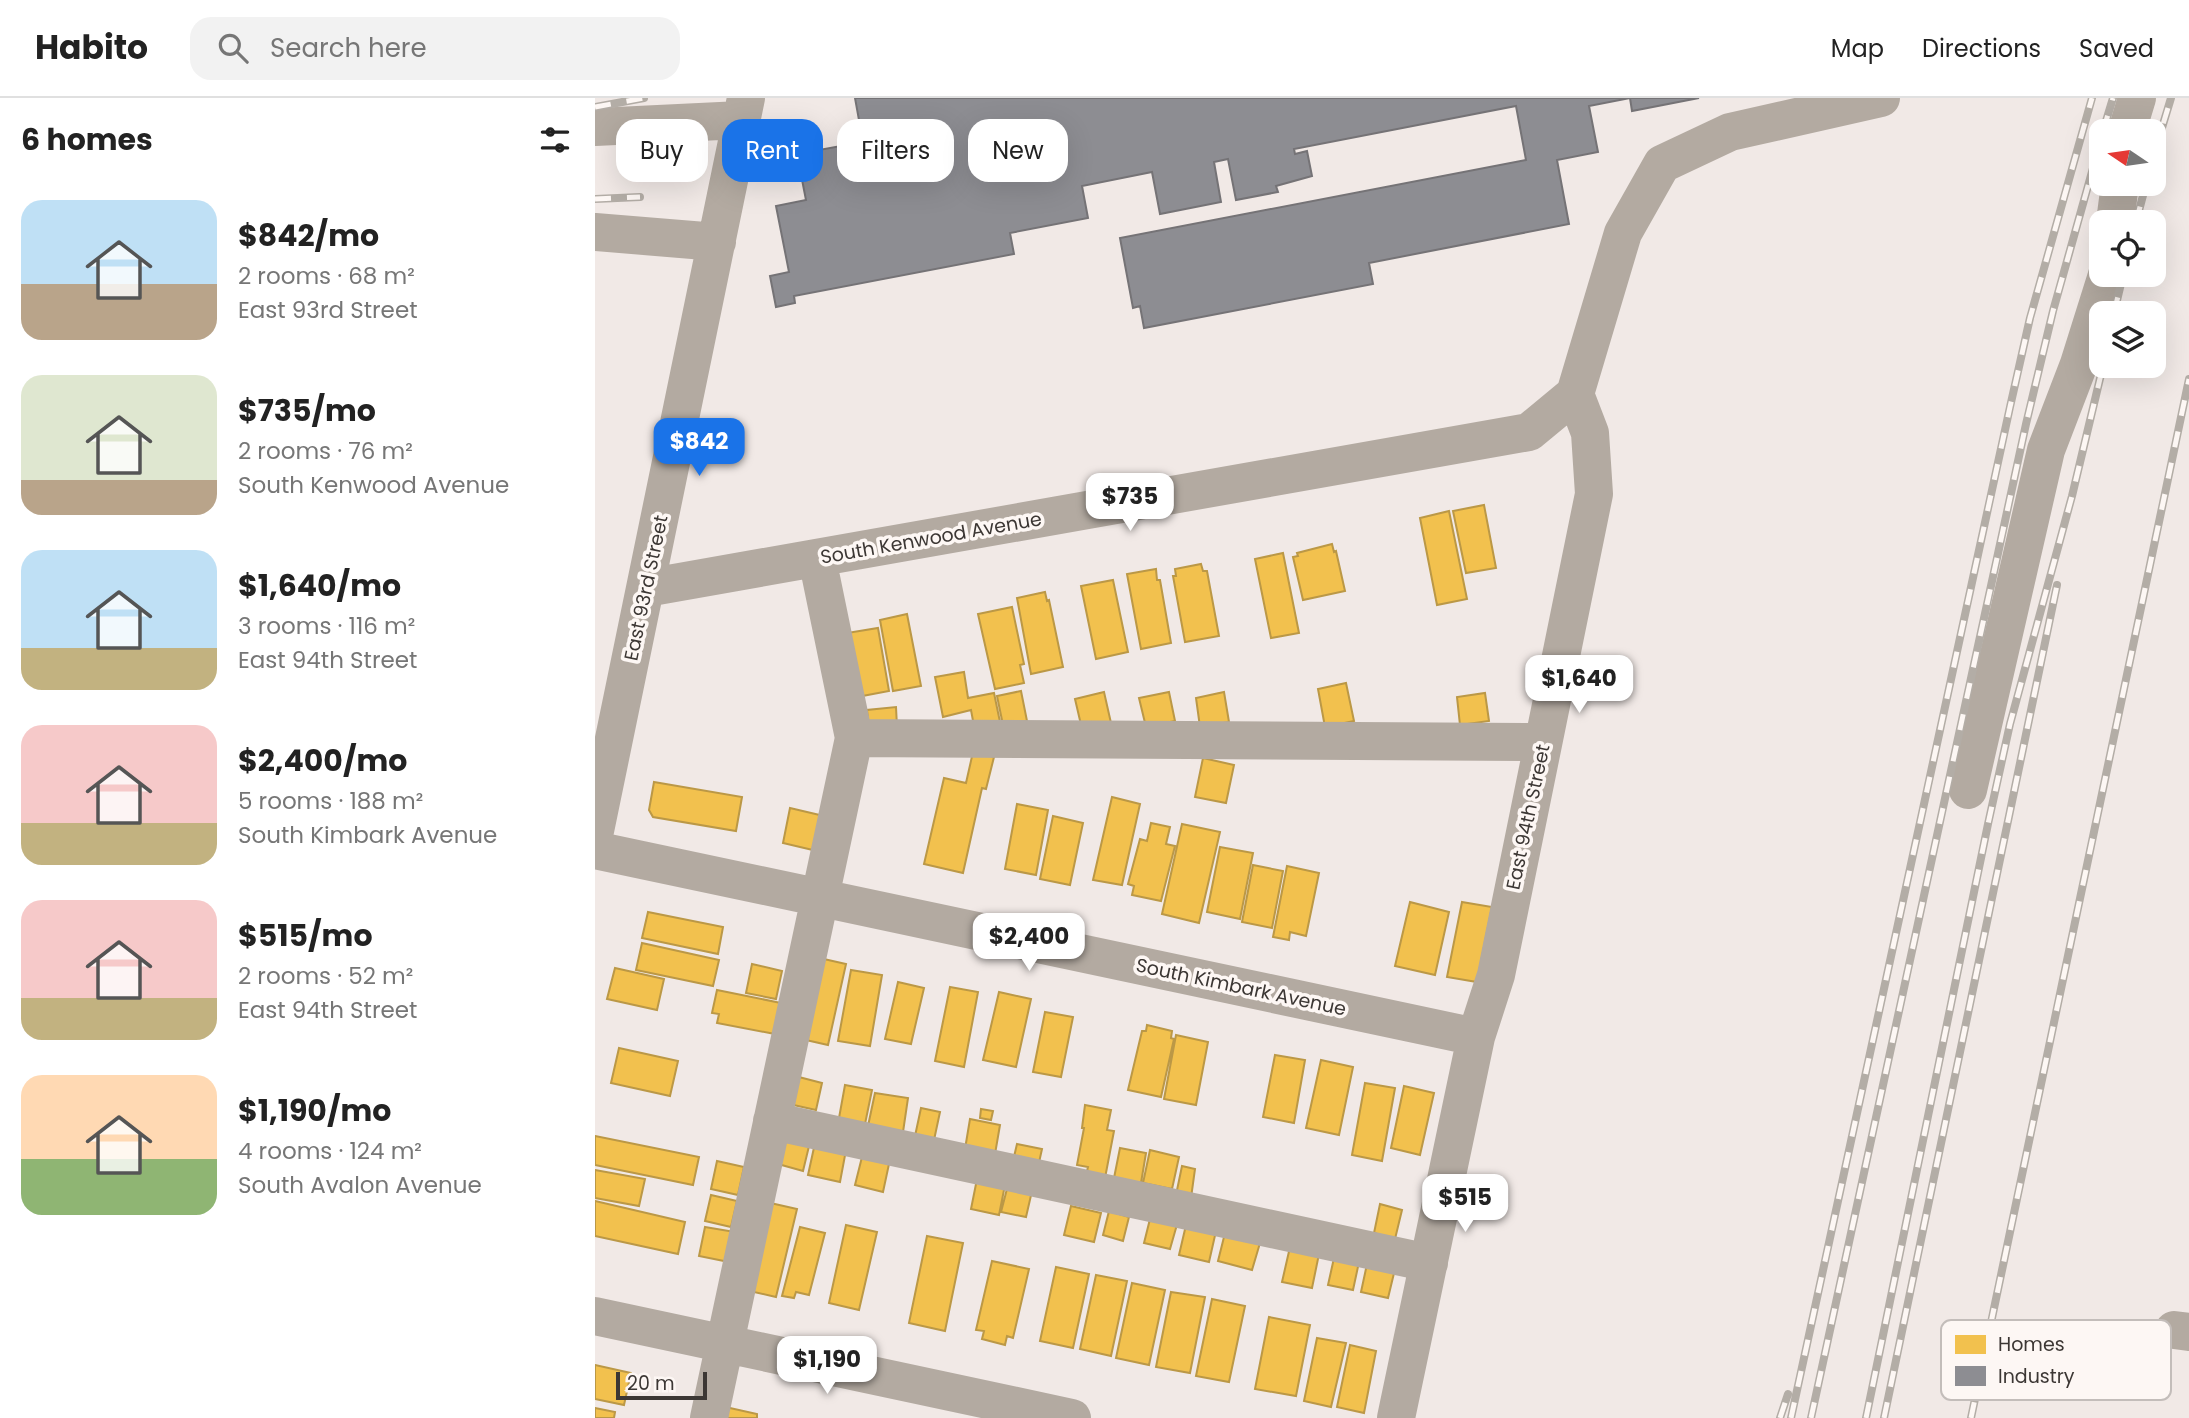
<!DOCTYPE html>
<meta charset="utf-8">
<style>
:root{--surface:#fff;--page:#f2f2f2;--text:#222;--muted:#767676;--line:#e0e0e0;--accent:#1a73e8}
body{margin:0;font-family:Poppins,sans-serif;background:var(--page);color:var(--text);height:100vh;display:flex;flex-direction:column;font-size:26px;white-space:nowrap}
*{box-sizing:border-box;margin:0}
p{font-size:23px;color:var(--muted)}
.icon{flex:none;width:38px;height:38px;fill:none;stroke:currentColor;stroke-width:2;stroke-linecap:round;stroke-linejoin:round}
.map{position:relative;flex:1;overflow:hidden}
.drawer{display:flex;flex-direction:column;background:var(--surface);width:595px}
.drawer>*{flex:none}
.top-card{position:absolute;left:21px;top:21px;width:665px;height:63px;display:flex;gap:14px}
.needle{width:46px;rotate:283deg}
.controls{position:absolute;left:1494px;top:21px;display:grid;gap:14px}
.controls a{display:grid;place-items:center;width:77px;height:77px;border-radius:14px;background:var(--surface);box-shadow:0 7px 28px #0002;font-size:35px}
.scale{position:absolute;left:21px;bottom:18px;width:91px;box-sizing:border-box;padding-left:7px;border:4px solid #3c3734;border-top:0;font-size:19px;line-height:24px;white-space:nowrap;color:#3c3734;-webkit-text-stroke:5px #fdf7f4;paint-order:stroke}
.price{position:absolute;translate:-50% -60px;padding:0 16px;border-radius:14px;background:#fff;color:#222;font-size:23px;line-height:46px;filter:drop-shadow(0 2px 4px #0008)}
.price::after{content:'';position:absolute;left:50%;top:42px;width:21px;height:16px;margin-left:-10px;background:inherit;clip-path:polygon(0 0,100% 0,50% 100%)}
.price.active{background:var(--accent);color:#fff}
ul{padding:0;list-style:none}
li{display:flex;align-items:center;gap:21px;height:175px;padding:0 21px}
li span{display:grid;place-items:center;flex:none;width:196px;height:140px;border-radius:21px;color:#555}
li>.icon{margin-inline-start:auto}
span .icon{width:84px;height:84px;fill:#fffc;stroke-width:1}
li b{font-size:30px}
h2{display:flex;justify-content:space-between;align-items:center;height:84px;padding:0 21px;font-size:30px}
.chip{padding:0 24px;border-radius:21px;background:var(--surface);box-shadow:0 7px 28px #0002;font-size:24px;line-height:63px}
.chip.active{background:var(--accent);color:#fff}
header{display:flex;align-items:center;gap:42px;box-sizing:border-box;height:98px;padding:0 35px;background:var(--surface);border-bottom:2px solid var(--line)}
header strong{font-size:33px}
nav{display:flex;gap:38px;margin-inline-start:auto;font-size:24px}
.search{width:490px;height:63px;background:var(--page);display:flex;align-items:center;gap:18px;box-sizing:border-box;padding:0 24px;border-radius:21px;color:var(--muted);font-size:26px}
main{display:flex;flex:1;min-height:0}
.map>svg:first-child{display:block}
.homes{fill:#f2c14e;stroke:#bb9846;stroke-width:2}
.industry{fill:#8d8d92;stroke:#757376;stroke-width:2}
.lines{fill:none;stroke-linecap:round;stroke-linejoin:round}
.minor{stroke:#b3aaa1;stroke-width:38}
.rail-casing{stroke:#b3ada6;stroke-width:8}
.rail{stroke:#fdf7f4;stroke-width:5;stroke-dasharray:16;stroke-linecap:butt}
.labels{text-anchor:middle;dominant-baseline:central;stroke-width:7;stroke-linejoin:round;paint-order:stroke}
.street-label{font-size:19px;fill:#3c3734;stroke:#fdf7f4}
.key{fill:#fdf7f4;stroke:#c3bdba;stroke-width:2}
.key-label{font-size:19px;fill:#3c3734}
</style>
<header>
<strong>Habito</strong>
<div class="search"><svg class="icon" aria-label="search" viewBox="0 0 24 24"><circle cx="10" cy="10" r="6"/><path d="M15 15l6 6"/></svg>Search here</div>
<nav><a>Map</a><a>Directions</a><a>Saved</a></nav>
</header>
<main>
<section class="drawer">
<h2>6 homes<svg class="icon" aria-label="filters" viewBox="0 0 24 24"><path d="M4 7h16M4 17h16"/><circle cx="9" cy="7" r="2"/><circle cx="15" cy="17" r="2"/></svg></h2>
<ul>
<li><span style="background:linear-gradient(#bfe0f5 60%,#b9a48a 0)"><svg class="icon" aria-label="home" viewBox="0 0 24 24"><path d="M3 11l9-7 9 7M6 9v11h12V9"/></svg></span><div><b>$842/mo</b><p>2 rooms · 68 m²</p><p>East 93rd Street</p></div></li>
<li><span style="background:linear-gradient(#dfe7d0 75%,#b9a48a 0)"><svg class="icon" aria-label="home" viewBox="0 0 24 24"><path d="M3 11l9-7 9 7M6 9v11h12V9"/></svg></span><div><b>$735/mo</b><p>2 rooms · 76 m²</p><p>South Kenwood Avenue</p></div></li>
<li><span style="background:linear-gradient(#bfe0f5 70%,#c2b280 0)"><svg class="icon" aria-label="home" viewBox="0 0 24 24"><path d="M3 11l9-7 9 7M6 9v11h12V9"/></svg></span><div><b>$1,640/mo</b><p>3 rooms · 116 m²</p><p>East 94th Street</p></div></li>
<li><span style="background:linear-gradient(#f6c9c9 70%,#c2b280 0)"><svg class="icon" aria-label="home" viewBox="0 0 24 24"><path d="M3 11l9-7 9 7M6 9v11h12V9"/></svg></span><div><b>$2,400/mo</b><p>5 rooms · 188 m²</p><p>South Kimbark Avenue</p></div></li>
<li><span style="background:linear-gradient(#f6c9c9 70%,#c2b280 0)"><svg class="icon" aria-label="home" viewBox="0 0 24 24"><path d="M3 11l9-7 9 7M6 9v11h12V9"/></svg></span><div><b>$515/mo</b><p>2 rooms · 52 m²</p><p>East 94th Street</p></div></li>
<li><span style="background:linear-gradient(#ffd9b3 60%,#8fb573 0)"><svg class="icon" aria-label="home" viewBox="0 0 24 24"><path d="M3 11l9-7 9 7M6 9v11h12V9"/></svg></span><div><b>$1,190/mo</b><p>4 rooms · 124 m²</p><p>South Avalon Avenue</p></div></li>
</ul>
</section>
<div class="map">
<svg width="1594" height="1320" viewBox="0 0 1594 1320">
<rect width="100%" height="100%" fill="#f1e9e6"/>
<path class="homes" d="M889 407 901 470 871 475 858 413Z
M854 413 872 501 842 507 825 420Z
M737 446 739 454 741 453 750 493 708 502 698 459 703 458 702 455Z
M688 455 704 535 676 540 660 461Z
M606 466 608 473H612L624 538 590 544 578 478H581L580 471Z
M561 471 562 482H565L576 545 546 551 532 476Z
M518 482 533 554 501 561 486 488Z
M450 494 452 503 454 502 468 569 436 576 422 500Z
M417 509 429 566 425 567 429 585 400 591 383 516Z
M312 516 326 588 298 593 285 522Z
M283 530 294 593 262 599 252 535Z
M369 574 373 600 399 595 405 624 379 628 376 612 348 619 340 579Z
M751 585 759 623 730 629 723 591Z
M426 593 432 623 408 627 402 598Z
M509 594 516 625 487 631 480 601Z
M574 594 580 623 551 629 544 600Z
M629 594 634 624 605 629 601 600Z
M890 595 894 623 865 627 862 599Z
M301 609 302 629 274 632 272 612Z
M378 654 399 659 391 691 387 690 368 775 329 766 349 680 371 685Z
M608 660 639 667 631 705 600 699Z
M59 684 147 699 141 733 58 719 54 712Z
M517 699 545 706 527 787 498 782Z
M422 706 453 712 441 777 410 771Z
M195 710 229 718 222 753 188 745Z
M458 718 488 725 475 787 445 781Z
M556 725 575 729 571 746 580 748 566 803 537 797 539 788 533 786 545 741 552 743Z
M587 726 625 734 604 825 567 816Z
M625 749 658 755 645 821 612 814Z
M658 767 688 773 677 830 647 824Z
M692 768 724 775 711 838 695 834 694 842 678 839Z
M815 804 854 814 840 877 800 868Z
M867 804 897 809 882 884 852 879Z
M53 814 128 829 123 856 47 840Z
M47 845 124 862 118 888 41 872Z
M220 859 251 866 233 947 202 940Z
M157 866 187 873 181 901 151 895Z
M20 870 69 881 62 912 12 901Z
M256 872 287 877 275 948 243 943Z
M303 884 329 890 316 946 290 941Z
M355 889 383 894 369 969 340 963Z
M122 892 186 905 180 936 122 925 124 916 117 915Z
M404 894 436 901 421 969 388 962Z
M450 914 478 919 466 979 438 974Z
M552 927 577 933 576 940 579 941 566 999 533 992 547 933H551Z
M581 937 613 944 601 1007 569 1001Z
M24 950 83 963 75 998 16 985Z
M680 957 710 962 699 1025 668 1019Z
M726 962 758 969 744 1037 711 1030Z
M200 978 227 985 221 1012 194 1006Z
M770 985 800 990 787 1063 757 1057Z
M250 987 277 992 270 1026 244 1020Z
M809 988 839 995 825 1057 796 1050Z
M280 995 313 1000 308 1034 273 1028Z
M490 1007 516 1012 512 1032 519 1033 510 1080 491 1077 493 1069 482 1067 489 1030H487Z
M326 1010 345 1014 339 1042 320 1038Z
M386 1011 398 1013 396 1022 385 1020Z
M375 1021 405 1027 400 1056 370 1051Z
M190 1037 215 1044 208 1073 183 1066Z
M0 1038 104 1059 98 1087 0 1067Z
M220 1045 251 1052 245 1084 213 1077Z
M422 1046 447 1051 443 1069 418 1063Z
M525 1050 551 1055 546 1085 519 1080Z
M555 1052 584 1059 577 1091 548 1085Z
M267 1059 294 1066 288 1094 260 1087Z
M122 1063 149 1069 143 1097 116 1091Z
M587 1068 600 1071 596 1100 581 1097Z
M0 1072 50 1081 44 1108 0 1100Z
M382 1081 410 1087 404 1117 376 1111Z
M413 1087 437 1093 431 1119 406 1114Z
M116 1097 142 1103 136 1129 110 1123Z
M0 1103 90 1124 83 1156 0 1138Z
M171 1104 202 1111 181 1199 150 1192Z
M785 1106 807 1112 800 1141 779 1135Z
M476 1108 506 1115 499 1144 469 1137Z
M514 1113 534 1119 528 1143 508 1137Z
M556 1117 583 1123 575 1151 549 1145Z
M251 1127 282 1134 264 1212 234 1205Z
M591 1127 621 1133 614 1164 584 1157Z
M110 1129 140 1134 134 1164 104 1158Z
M205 1129 230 1135 214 1197 201 1194 199 1200 187 1198Z
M630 1135 665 1145 657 1172 623 1163Z
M332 1138 368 1145 350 1233 314 1225Z
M695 1149 724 1156 717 1190 687 1184Z
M739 1160 764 1164 758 1192 733 1187Z
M397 1163 434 1171 418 1240 412 1238 410 1247 387 1241 389 1233 381 1232Z
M772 1166 800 1171 793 1200 766 1194Z
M461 1169 494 1176 478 1250 445 1243Z
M501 1177 532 1183 516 1258 485 1251Z
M537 1185 570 1192 554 1267 521 1260Z
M576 1194 610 1199 595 1275 561 1269Z
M617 1201 650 1208 634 1284 601 1278Z
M674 1219 715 1227 701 1298 660 1291Z
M722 1240 751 1245 736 1309 709 1303Z
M755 1247 781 1253 769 1315 742 1309Z
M0 1267 36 1275 29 1307 0 1301Z
M126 1308 162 1316V1320H123Z
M0 1310 20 1314 19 1320H0Z"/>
<path class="industry" d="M260 0H1104L1037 13 1035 0 994 8 1003 54 962 62 974 126 774 165 778 186 549 230 545 208 538 210 525 140 931 62 921 8 699 51 700 56 712 53 717 78 681 88 683 94 641 102 633 61 619 64 626 104 565 116 557 74 487 88 493 120 415 135 419 156 199 198 200 205 181 209 175 178 194 174 181 108 211 102 202 56 268 44Z"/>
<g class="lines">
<path class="minor" d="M0 29 146 22
M1532 33 1542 0
M1520 124 1525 86
M0 134 122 144
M51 490 934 334 980 296
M259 640 948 644
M1373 692 1451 352 1484 266 1512 177
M0 733 151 0
M0 752 881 939
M177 1023 834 1165
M0 1218 477 1320
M1579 1232 1594 1234
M114 1320 259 640 222 460
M801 1320 881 939 901 877 999 396 995 335 980 296 1028 135 1067 66 1135 34 1286 0"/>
<defs>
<path id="rail" d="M0 9 49 0
M1508 33 1518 0
M1559 56 1576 0
M0 101 45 99
M1541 124 1551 86
M1519 215 1528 177
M1185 1320 1193 1296
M1196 1320 1415 309 1435 220 1497 0
M1216 1320 1431 326 1458 213 1507 38
M1271 1320 1393 726 1415 626 1477 398 1508 268
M1289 1320 1462 487
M1376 1320 1594 281"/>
</defs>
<use href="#rail" class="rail-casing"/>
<use href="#rail" class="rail"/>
</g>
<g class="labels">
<g class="street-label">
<text transform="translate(336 440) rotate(-10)">South Kenwood Avenue</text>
<text transform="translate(51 490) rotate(-78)">East 93rd Street</text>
<text transform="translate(933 719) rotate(-78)">East 94th Street</text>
<text transform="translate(646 889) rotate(12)">South Kimbark Avenue</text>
</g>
</g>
<rect x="1346" y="1222" width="230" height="80" rx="10" class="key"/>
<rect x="1360" y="1237" width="31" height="19" fill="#f2c14e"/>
<rect x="1360" y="1268" width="31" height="20" fill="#8d8d92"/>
<g class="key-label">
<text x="1403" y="1253">Homes</text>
<text x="1403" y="1285">Industry</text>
</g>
</svg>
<div class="controls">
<a><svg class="needle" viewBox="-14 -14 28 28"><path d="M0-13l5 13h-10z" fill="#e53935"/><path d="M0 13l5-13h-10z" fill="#767676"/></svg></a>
<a><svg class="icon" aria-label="locate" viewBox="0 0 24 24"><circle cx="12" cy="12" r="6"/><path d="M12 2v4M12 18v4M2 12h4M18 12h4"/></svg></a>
<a><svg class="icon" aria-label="layers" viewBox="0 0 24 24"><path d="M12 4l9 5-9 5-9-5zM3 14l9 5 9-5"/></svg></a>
</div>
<div class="scale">20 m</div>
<b class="price active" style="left:104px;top:380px">$842</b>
<b class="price" style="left:535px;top:435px">$735</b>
<b class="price" style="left:984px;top:617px">$1,640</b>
<b class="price" style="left:434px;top:875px">$2,400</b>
<b class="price" style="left:870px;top:1136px">$515</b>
<b class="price" style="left:232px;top:1298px">$1,190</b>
<div class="top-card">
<a class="chip">Buy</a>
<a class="chip active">Rent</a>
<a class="chip">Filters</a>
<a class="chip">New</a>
</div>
</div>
</main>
